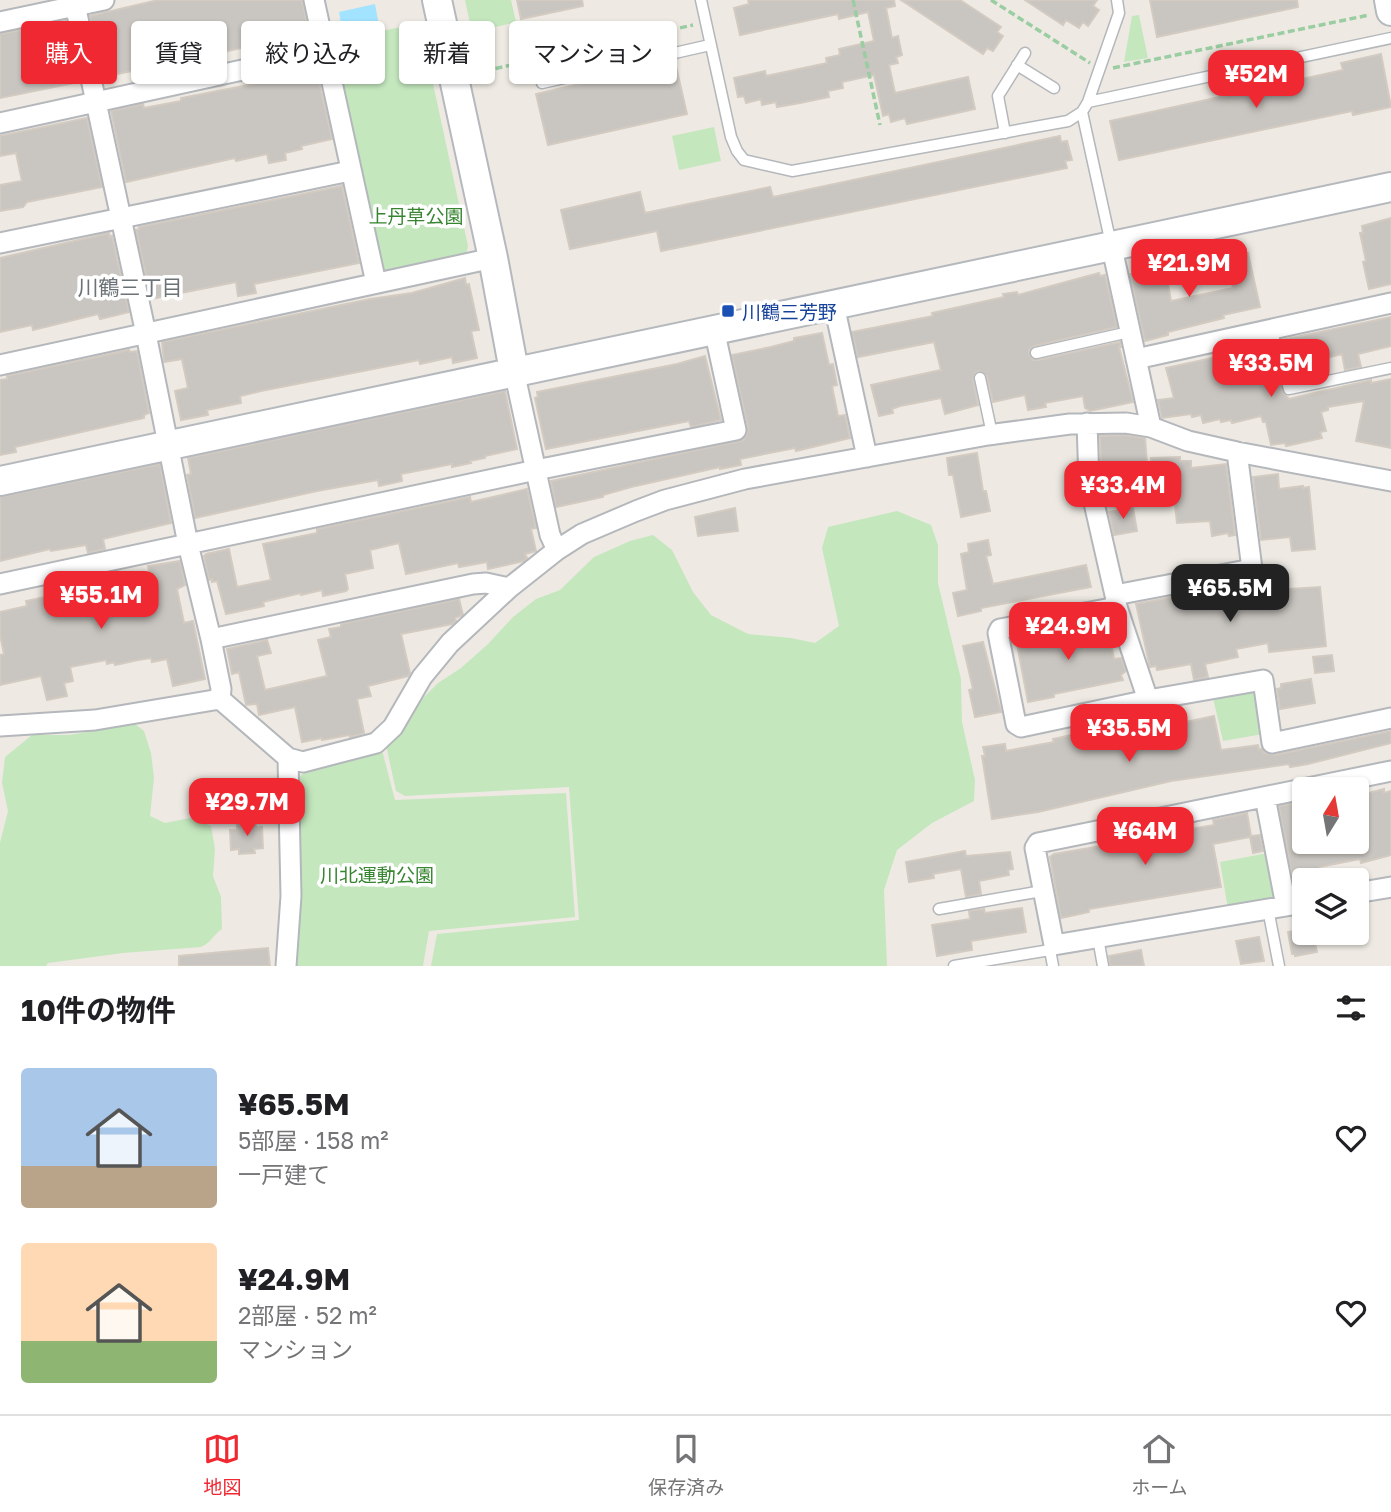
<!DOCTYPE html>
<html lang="ja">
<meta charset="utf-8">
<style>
:root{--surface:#fff;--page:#f6f6f6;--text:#202124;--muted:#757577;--line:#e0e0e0;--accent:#ef2832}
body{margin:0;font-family:"Golos Text","Noto Sans JP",sans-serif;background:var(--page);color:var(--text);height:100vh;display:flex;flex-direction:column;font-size:26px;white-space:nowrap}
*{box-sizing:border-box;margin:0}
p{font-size:23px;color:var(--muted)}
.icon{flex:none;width:38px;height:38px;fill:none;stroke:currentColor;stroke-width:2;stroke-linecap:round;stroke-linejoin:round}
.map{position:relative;height:966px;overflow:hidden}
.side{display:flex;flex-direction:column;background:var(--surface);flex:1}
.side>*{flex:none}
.top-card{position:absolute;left:21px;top:21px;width:700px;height:63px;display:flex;gap:14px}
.needle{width:46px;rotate:11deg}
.tools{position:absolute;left:1292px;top:777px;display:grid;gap:14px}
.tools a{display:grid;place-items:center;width:77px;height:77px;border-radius:7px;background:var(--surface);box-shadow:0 2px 5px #0004;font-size:35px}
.price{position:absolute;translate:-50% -60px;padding:0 16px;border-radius:14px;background:var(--accent);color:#fff;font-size:23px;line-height:46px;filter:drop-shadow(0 2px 4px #0008)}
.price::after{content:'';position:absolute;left:50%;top:42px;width:21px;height:16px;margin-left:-10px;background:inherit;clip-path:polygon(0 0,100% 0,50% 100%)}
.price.selected{background:#222;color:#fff}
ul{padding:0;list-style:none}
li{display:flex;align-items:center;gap:21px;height:175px;padding:0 21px}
li span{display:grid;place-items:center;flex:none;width:196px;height:140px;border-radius:7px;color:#555}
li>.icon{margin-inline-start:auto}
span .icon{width:84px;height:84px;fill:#fffc;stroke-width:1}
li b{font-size:30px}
h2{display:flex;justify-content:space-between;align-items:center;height:84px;padding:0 21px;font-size:30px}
.tag{padding:0 24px;border-radius:7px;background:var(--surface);box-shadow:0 2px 5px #0004;font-size:24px;line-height:63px}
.tag.selected{background:var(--accent);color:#fff}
.tab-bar{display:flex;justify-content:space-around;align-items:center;height:98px;border-top:2px solid var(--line);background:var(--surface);font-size:19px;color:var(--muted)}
.tab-bar a{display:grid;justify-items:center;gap:4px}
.tab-bar .selected{color:var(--accent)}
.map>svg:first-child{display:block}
.green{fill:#c4e7be}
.water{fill:#a2e3ff}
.building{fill:#c9c5c0;stroke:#d3cbc1;stroke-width:2}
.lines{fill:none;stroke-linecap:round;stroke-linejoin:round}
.lane-casing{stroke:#b4b7bb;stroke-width:13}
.street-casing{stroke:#b4b7bb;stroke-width:23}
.secondary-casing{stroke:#b5b9be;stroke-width:32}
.path{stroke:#9acda1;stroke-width:3.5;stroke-dasharray:7 3.5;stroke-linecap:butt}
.lane{stroke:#fff;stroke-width:10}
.street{stroke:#fff;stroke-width:19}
.secondary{stroke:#fff;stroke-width:28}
.transit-dot{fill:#1a4fb4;stroke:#fff;stroke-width:2.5}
.labels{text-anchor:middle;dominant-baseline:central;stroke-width:7;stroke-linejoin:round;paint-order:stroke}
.park-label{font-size:19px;fill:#388531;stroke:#fff}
.transit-label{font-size:19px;fill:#164399;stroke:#fff;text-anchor:start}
.neighbourhood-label{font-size:21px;fill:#6c7376;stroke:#fff}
</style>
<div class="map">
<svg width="1391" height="966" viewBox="0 0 1391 966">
<rect width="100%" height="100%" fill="#eeeae3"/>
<path class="green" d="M465 0H511L516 22 472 33Z
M1139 15 1148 58 1124 62 1132 16Z
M420 23 468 246 466 255 390 275 383 272 334 41Z
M714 127 721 161 679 170 672 136Z
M897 511 931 525 938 545V583L961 679 962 722 975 780 974 801 932 823 897 850 884 890 887 966H431L437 934 579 920 569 787 405 796 396 791 386 745 413 708 438 683 461 668 488 644 513 617 536 599 560 590 594 557 630 541 653 535 672 550 693 592 711 615 748 634 791 638 815 643 839 626 822 548 828 527Z
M1255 690 1263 734 1223 741 1213 698Z
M135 724 144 731 151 753 154 778 150 816 165 823 190 818 211 826 215 849 213 876 221 897 222 929C213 935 211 943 201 947L123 953 48 963 46 966H0V843L8 811 2 783 5 757 32 735H69Z
M382 750 395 800 566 793 575 917 429 931 423 966H295L297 780 306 770Z
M1268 853 1276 894 1270 901 1228 909 1220 862Z"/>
<path class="water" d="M375 4 379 26 343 34 339 12Z"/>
<path class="building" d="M158 0H302L309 34 103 77 90 16Z
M517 0H582L583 6 521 19Z
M748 0H894L895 6 886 8 892 38 898 36 902 55 896 57 898 63 889 65 895 93 968 77 975 109 907 124 905 118 891 122 889 114 883 116 874 75 842 82 843 88 828 91 829 97 800 103 777 107 776 102 762 105 761 99 746 103 744 96 738 97 734 78 765 71 766 76 827 63 826 58 840 55 839 49 874 41 868 12 839 19 838 14 740 35 734 8 749 4Z
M901 0H960L1001 27 997 32 1003 36 993 51 987 48 983 54Z
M1025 0H1097L1093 6 1099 10 1088 26 1083 22 1079 28 1066 20 1063 25Z
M1150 0H1297L1298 7 1157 37Z
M66 21 79 82 0 98V34Z
M1381 54 1391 107 1353 115 1352 111 1119 160 1110 121 1343 70 1341 63Z
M675 62 687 114 548 145 536 94Z
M316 68 332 139 301 146 302 149 285 153 286 160 269 163 267 154 236 161 235 158 126 182 111 111 143 104 144 108 181 101V98L289 77 288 74Z
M87 118 102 187 27 202 23 207 0 211V185L22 181 16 153 0 156V136Z
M1060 136 1061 142 1067 141 1072 160 1065 161 1067 168 661 251 657 231 570 249 561 210 640 192 645 213 770 187 773 197Z
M342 186 359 263 254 284 256 293 238 296 236 282 151 299 136 230 139 229V227Z
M1391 218V284L1369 289 1363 262 1366 261 1360 233H1363L1362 226Z
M109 233 110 237 112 236 129 312 100 319 98 314 33 330 32 325 0 332V258Z
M1248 253 1260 307 1223 315 1224 318 1168 332V335L1145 341 1130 274H1135L1134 265 1164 260 1171 301 1233 288 1227 257Z
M1099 273 1100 276 1105 275 1117 327 1034 346 1029 350V355L1033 360H1038L1120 342 1121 347H1119L1133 402 1090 411 1085 408 1083 396 1045 403 1046 407 1028 410 1025 395 993 402 987 376 979 371 975 373 973 379 978 405 945 414 941 398 900 406 892 409 893 413 879 416 871 385 941 370 934 342 858 357 852 332 933 316 932 313 1004 297 1003 294 1017 292 1018 295Z
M465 278 466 285 469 284 479 330 471 331 477 358 453 363 452 357 420 364 419 360 261 391 240 396 241 403 207 410 208 415 181 420 175 391 188 388 182 359 164 362 162 342 370 299 412 293Z
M1391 317V346L1358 354 1361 367 1345 370 1342 354 1290 367 1282 340Z
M822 333 829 365 833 364 837 385 832 386 838 416 845 415 850 438 796 451 795 448 740 459 741 465 720 469V467L631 487 603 495V497L556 507 551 481 744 440 747 434 748 427 732 355 771 347 794 341V338Z
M1268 346 1282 391 1289 399 1371 380V383L1391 379V448L1356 441 1364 401 1328 407V410L1321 412 1326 431 1320 432 1322 438 1286 446 1285 443 1271 445 1266 422H1263L1261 416 1232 423 1231 420 1221 422 1220 419 1203 423 1201 415 1192 417 1191 414 1162 418 1158 400 1174 398 1166 368Z
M129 350 130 352 137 351 149 413 144 415V418L15 447 16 452 0 455V380L7 379V376Z
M705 356 721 420 691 427 689 421 546 449 535 398 538 397 537 392 677 364Z
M505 391 517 449 485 456V458L470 461 471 463 452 467V464L401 474 402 481 379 486 378 480 317 491 195 518 187 475 191 474 188 458Z
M1125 435 1145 438 1147 463 1114 465V462H1101L1100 436Z
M977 453 983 491H986L990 511 961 517 953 475H949L947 458Z
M1180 457V461H1191V468L1226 464 1235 535 1229 536 1228 533 1212 536 1210 521 1177 523 1173 488H1152L1151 458Z
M160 464 171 523 103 539 105 549 88 553 86 545 51 551 50 549 0 561V497Z
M1278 474 1279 489 1303 486V488L1309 487 1315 549 1292 551 1290 537 1261 540 1253 477Z
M527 489 536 528 531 529 536 551 525 554 527 558 524 561 488 569 487 562 459 567 458 563 406 574 399 543 370 550 373 568 345 574 348 589 346 591 323 596 322 590 301 595V593L263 602 264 606 226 614 217 581 212 582V579L209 580 204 556 206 554 229 549 237 587 271 580 263 544 317 533V529L470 497 471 502Z
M735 508 738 531 698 536 695 517Z
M1133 508 1137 531 1114 535 1109 512Z
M988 540 991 555 986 556 993 584 1086 565 1091 587 981 608V611L958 616 953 593 967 590 961 554 969 552 968 544Z
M180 561 185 585 177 589 184 623 193 621 205 679 173 686 167 659 152 662 151 658 138 660 115 665 114 662 107 664 106 660 70 667 73 681 64 683 67 696 47 700 41 676 0 685V655L4 654 0 635V612L27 606 26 601 150 575 148 566Z
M1288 582V589L1320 587 1326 646 1269 652 1268 643 1236 649 1238 657 1205 664 1208 677 1194 680 1191 664 1157 670 1156 666 1150 667 1136 604 1188 594Z
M459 599 463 615 455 618 456 621 452 624 401 634 410 673 408 676 368 686 371 696 357 699 364 733 350 737 349 735 322 740V738L302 742 295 707 259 715 257 704 246 705 239 672 232 674 227 649 267 640 271 653 257 656 265 690 327 676 318 640 331 637 329 629 341 627V624Z
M1107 621 1114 659 1121 658 1126 671 1121 675 1123 680 1054 694V697L1028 702 1016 639 1040 634 1041 640 1083 632 1082 626Z
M983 642 1001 712 975 717 969 690 973 689 963 646Z
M1332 655 1334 671 1315 673 1313 657Z
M1311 679 1315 703 1280 709 1277 689 1281 688V684Z
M1214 716 1221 750 1258 745 1259 749H1262L1264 753 1275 755 1391 731V743L1308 764 1290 767 1289 764 1171 781 1038 812 992 819 982 756H985L983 747 1005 744 1006 751 1054 742 1053 739 1086 732 1087 737 1169 720 1180 719 1181 723Z
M1384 789V793L1391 791V855L1361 863 1360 859 1319 867 1321 874 1293 879 1279 806 1304 801V849L1356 842V796Z
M1247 813 1251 836 1260 835 1263 851 1253 853 1250 837 1213 844 1221 887 1089 909V912L1061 918 1050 857 1054 854 1178 833V831L1214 825 1213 820Z
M255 822 256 828 262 827 263 848 254 849 255 853 239 854V849L231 850 230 830H237V824Z
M965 851 966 856 1010 852 1013 869 1008 870 1009 875 979 881 981 894 966 897 961 869 933 874 934 878 909 882 906 862Z
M1022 908 1026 932 971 941 972 950 937 956 932 925 970 919 969 911 984 909 985 913Z
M1304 929V933H1313L1317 952 1295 956V954H1292L1288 932Z
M1259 937 1264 961 1241 964 1236 941Z
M268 948 270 966H179V956Z
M1141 950 1144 966H1110L1109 956Z"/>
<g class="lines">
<defs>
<path id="lane" d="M701 0 731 137 737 151 744 160 792 171 1068 121 1082 112 1088 102 1119 13 1117 0
M1017 65 1054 88
M542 83 710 45
M1088 102 1391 38
M1082 112 1111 244
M1005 133 998 96 1025 53
M1271 329 1289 389 1391 368
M1036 353 1129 332
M980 378 992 434
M939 909 1042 891
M1268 909 1279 966
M1098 938 1103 966
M1050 950 1053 966
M954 966 1050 950 1054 945"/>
<path id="street" d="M74 0 146 334 188 544 211 639 221 689 220 699
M314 0 376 283
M0 22 104 0
M0 123 325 52
M0 243 350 171
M1112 248 1151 427
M834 305 867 457
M1136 359 1391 303
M0 365 493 258
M514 371 550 535 557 550
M1087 423 1089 481 1115 595 1252 569 1237 452
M0 584 536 470 736 430 714 329
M1115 595 1117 607 1000 629 998 633 1016 724 1021 727 1148 700 1117 607
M211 639 473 584 486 583 509 588
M1148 700 1263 680 1272 743 1391 718
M0 726 95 720 220 699 288 758 303 762 376 743 393 727 422 677 450 643 509 588 557 550 582 534 636 511 665 500 745 479 988 435 1070 424 1126 423 1151 427 1188 441 1237 452 1391 481
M1265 797 1286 906
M1356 893 1391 887
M1304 903 1054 945 1035 848 1038 843 1391 771
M286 966 291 896 288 758"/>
<path id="secondary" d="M437 0 493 258 514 371
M1389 0 1391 11
M0 481 1391 187"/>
</defs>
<use href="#lane" class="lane-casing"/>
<use href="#street" class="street-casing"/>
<use href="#secondary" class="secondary-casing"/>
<path class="path" d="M853 0 880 125
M991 0 1090 63
M1113 68 1369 15
M475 73 693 25"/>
<use href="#lane" class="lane"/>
<use href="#street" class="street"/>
<use href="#secondary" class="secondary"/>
</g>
<rect class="transit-dot" x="721" y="304" width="14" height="14" rx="3.5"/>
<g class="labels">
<g class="park-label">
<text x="416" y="215">上丹草公園</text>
<text x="377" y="874">川北運動公園</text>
</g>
<g class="transit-label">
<text x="742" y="311">川鶴三芳野</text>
</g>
<g class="neighbourhood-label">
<text x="130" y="287">川鶴三丁目</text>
</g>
</g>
</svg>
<div class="tools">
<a><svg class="needle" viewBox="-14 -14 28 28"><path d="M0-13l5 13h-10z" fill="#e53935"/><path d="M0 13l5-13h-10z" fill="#757577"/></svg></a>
<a><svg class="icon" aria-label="layers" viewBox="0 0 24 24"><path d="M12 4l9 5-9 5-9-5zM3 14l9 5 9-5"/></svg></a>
</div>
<b class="price" style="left:1256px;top:110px">¥52M</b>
<b class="price" style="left:1189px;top:299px">¥21.9M</b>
<b class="price" style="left:1271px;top:399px">¥33.5M</b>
<b class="price" style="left:1123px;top:521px">¥33.4M</b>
<b class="price selected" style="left:1230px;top:624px">¥65.5M</b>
<b class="price" style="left:101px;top:631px">¥55.1M</b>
<b class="price" style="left:1068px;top:662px">¥24.9M</b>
<b class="price" style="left:1129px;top:764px">¥35.5M</b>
<b class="price" style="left:247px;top:838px">¥29.7M</b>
<b class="price" style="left:1145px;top:867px">¥64M</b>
<div class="top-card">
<a class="tag selected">購入</a>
<a class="tag">賃貸</a>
<a class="tag">絞り込み</a>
<a class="tag">新着</a>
<a class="tag">マンション</a>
</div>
</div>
<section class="side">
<h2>10件の物件<svg class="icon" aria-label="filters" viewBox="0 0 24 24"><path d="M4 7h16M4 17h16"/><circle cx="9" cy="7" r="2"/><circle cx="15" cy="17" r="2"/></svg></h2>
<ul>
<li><span style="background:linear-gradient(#a9c7e8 70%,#b9a48a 0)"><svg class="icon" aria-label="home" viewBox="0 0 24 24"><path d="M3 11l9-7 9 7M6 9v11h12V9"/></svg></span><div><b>¥65.5M</b><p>5部屋 · 158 m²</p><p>一戸建て</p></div><svg class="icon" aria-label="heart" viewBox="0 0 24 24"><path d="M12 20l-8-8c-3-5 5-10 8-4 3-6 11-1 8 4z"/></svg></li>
<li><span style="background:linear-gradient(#ffd9b3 70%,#8fb573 0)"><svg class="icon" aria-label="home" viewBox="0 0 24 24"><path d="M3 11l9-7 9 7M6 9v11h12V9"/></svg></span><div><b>¥24.9M</b><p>2部屋 · 52 m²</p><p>マンション</p></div><svg class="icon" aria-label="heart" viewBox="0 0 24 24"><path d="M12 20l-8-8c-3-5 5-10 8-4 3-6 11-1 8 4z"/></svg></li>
</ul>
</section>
<nav class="tab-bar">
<a class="selected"><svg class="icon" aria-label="map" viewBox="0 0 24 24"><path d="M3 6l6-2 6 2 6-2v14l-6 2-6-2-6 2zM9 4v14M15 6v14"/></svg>地図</a>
<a><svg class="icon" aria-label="saved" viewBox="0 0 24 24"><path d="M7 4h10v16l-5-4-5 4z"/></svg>保存済み</a>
<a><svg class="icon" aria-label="home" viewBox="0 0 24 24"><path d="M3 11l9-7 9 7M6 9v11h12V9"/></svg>ホーム</a>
</nav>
